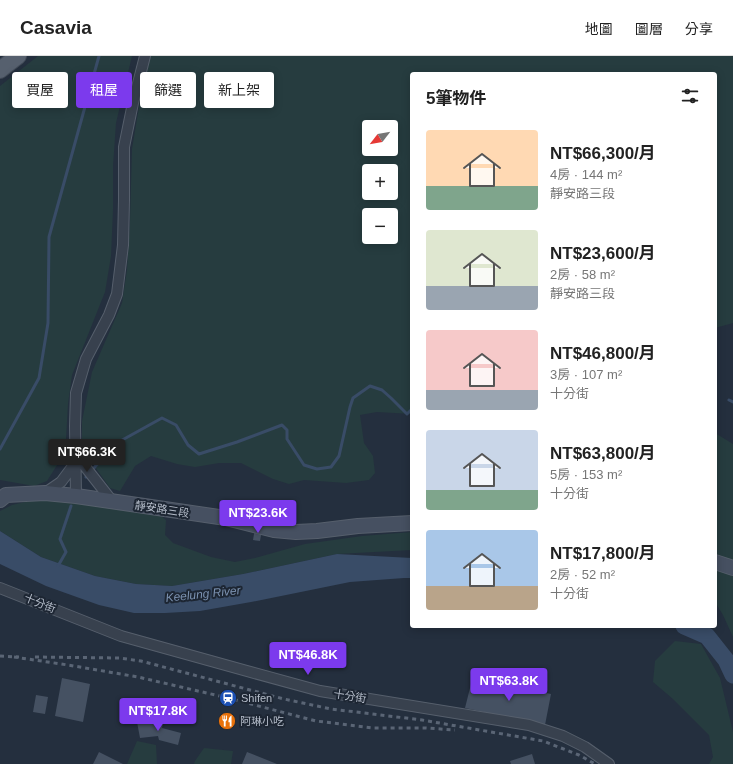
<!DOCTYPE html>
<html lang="zh-TW">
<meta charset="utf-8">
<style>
:root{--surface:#fff;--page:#f6f6f6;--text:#222;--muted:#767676;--line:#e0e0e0;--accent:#7c3aed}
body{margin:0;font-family:Helvetica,"Noto Sans TC",sans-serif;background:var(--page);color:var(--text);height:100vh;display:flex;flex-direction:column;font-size:15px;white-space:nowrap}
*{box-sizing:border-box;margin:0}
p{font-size:13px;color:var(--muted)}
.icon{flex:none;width:22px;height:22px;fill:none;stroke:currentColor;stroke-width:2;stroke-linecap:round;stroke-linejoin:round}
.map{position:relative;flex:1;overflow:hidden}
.sheet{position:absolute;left:410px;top:16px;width:307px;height:556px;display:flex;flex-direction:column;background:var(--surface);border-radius:4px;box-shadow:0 2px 10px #0003}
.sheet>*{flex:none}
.guide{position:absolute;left:12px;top:16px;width:338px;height:36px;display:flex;gap:8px}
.needle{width:26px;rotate:239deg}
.tools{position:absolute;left:362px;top:64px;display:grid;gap:8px}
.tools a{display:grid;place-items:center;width:36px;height:36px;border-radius:4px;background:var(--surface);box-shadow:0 2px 10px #0003;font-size:20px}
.price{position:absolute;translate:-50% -34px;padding:0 9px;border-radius:4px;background:var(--accent);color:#fff;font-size:13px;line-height:26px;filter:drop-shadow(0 1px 2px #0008)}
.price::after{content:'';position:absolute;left:50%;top:24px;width:12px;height:9px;margin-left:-6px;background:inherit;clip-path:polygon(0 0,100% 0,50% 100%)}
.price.on{background:#222;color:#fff}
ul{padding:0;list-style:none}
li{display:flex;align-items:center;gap:12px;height:100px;padding:0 16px}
li span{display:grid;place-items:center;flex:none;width:112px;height:80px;border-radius:4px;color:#555}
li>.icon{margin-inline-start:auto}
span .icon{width:48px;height:48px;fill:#fffc;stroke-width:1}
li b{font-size:17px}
h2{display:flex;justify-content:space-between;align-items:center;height:48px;padding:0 16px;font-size:17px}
.chip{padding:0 14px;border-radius:4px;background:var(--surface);box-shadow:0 2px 10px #0003;font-size:14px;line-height:36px}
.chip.on{background:var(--accent);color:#fff}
header{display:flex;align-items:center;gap:24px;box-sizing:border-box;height:56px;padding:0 20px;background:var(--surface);border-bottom:1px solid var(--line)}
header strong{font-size:19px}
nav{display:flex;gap:22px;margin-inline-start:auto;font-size:14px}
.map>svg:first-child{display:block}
.green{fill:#263c3f;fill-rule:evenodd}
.water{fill:#394c67}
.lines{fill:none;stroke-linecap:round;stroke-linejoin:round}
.stream{stroke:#394c67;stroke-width:3}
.river{stroke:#394c67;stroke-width:17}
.building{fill:#455162}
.minor-casing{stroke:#565f6c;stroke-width:12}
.secondary-casing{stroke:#565f6c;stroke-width:16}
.primary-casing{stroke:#414a57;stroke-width:18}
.minor{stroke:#38414e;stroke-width:10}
.secondary{stroke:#465061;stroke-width:14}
.primary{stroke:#56606e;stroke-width:16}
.rail{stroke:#5a6575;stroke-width:3;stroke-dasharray:4 4;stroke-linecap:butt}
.labels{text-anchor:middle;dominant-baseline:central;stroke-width:4;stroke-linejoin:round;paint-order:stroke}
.street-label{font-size:11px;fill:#b4bcc9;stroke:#1d2633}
.poi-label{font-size:11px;fill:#b4bcc9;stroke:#1d2633;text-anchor:start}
.water-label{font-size:12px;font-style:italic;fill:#7c92b1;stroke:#1d2633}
</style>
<header>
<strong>Casavia</strong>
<nav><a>地圖</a><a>圖層</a><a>分享</a></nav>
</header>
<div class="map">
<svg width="733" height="708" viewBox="0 0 733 708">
<rect width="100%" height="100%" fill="#242f3e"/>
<path class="green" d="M38 0H132L116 67 113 110V153L111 200 105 236 72 319 68 348 66 383 59 406 47 425 34 430 0 424V30Z
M151 0H733V267L715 272V18H412V358L377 356 360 359 364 387 373 400 375 417 369 424 346 427 304 424 289 428 273 423 241 407H219L195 411 177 408 151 400 135 410 120 435 110 432 88 401 82 383V365L92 316 122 247 127 214 130 165 132 93 142 33ZM369 71H391V93H369ZM369 115H391V137H369ZM369 159H391V181H369Z
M715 377 733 388V506L721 502 717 498 715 475Z
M67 442 126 454 161 460 166 464 165 479 173 487 211 501 235 506 255 502 305 488 362 480 412 476V494L337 498 243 518 172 530 136 528 95 520 41 501 0 475V455L12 449 38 443Z
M715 511 733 518V581L723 559 715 546Z
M675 585 701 588 720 622 733 676V708H709L713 701 709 679 673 643 653 626 655 605Z
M137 685 156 689 157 708H127Z
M204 692 233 695 231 708H194L195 705Z"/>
<path class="water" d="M0 475 41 501 95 520 136 528 172 530 243 518 337 498 412 502V522H404L350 526 251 546 200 555 165 557H134L99 549 46 530 0 508Z"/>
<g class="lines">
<path class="stream" d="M729 344 733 346
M0 393 39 322 48 267 49 181 99 0
M86 421 115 388 162 362 176 369 188 389 199 398 237 386 282 369 287 374V383L304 409 317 413 331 411 339 400 350 351 353 342 370 330 382 334 391 342 407 358 412 353
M58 510 66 496 60 483 71 450"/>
<path class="river" d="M684 570 707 580 726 604 733 619"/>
</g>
<path class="building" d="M255 472 262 473 260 485 253 484Z
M62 622 90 628 83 666 55 660Z
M472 624 488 628 496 627 551 638 545 669 465 652Z
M36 639 48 641 45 658 33 656Z
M153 663 155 667H163L162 672 181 677 178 689 159 684 158 680 140 682 137 666Z
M99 696 123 708H93Z
M247 696 277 708H242Z
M532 698 535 708H511L510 705Z"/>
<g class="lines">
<defs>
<path id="minor" d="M77 397 83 408 112 445
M45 437 61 426 76 406
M76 440 75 370 76 337 86 303 109 259 117 238 123 189 124 144V91L133 47 145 0
M0 532 121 580 247 615 320 635 529 669 563 680 585 691 609 708"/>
<path id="secondary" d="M0 444 6 439 45 437 76 440 226 462 274 474 296 476 317 475 358 470 412 467
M715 506 733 512"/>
<path id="primary" d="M0 14 18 0"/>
</defs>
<use href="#minor" class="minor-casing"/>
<use href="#secondary" class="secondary-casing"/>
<use href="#primary" class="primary-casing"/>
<use href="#minor" class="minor"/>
<use href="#secondary" class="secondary"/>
<use href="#primary" class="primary"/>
<path class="rail" d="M0 600 19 601
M14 601 68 609 138 621 228 642 316 665 373 672H426L455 674
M35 601 119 602 141 605 284 643 331 653 422 664 543 685 579 699 595 708"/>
</g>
<defs>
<symbol id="station-disc" viewBox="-11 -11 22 22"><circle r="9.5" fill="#1a4fb4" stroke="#1d2633"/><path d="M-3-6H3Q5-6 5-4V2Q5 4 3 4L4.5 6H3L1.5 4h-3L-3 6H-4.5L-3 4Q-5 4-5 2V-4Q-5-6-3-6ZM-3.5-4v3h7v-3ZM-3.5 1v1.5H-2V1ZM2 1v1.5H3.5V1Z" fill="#fff"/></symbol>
<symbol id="restaurant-disc" viewBox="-11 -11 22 22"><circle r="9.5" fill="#e8710a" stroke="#1d2633"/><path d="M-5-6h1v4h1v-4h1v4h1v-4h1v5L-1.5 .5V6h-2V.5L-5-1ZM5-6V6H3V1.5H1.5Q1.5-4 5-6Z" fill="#fff"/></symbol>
</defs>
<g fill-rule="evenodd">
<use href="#station-disc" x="218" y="632" width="20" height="20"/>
<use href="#restaurant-disc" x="217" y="655" width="20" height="20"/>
</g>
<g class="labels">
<g class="street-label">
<text transform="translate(162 453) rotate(9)">靜安路三段</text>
<text transform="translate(40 547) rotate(22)">十分街</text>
<text transform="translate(350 640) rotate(9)">十分街</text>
</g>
<g class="poi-label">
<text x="241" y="642">Shifen</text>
<text x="240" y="665">阿琳小吃</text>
</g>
<g class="water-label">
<text transform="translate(203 538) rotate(-6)">Keelung River</text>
</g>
</g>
</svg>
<div class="tools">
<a><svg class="needle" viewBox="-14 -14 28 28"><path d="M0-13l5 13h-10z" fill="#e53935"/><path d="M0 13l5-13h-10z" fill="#767676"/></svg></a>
<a>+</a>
<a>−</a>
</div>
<b class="price on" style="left:87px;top:417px">NT$66.3K</b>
<b class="price" style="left:258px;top:478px">NT$23.6K</b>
<b class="price" style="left:308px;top:620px">NT$46.8K</b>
<b class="price" style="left:509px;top:646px">NT$63.8K</b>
<b class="price" style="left:158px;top:676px">NT$17.8K</b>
<div class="guide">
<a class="chip">買屋</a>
<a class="chip on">租屋</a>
<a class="chip">篩選</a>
<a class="chip">新上架</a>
</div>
<section class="sheet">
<h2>5筆物件<svg class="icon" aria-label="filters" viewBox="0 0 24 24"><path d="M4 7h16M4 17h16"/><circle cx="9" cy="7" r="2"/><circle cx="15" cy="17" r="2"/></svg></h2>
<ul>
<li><span style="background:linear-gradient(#ffd9b3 70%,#7fa58c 0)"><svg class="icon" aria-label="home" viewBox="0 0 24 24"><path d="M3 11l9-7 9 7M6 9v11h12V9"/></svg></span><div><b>NT$66,300/月</b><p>4房 · 144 m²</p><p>靜安路三段</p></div></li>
<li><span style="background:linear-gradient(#dfe7d0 70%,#9aa5b1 0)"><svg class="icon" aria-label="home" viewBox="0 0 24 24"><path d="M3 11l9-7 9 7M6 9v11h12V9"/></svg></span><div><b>NT$23,600/月</b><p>2房 · 58 m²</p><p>靜安路三段</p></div></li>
<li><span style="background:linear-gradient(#f6c9c9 75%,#9aa5b1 0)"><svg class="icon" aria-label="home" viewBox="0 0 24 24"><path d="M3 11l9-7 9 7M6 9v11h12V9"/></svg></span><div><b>NT$46,800/月</b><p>3房 · 107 m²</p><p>十分街</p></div></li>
<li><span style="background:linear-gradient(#c9d6e8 75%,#7fa58c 0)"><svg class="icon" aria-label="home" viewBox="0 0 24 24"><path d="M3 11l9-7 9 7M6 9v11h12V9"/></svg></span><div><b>NT$63,800/月</b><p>5房 · 153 m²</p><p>十分街</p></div></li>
<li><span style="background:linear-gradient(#a9c7e8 70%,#b9a48a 0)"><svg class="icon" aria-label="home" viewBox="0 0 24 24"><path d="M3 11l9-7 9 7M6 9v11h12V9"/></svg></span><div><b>NT$17,800/月</b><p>2房 · 52 m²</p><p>十分街</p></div></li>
</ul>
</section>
</div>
